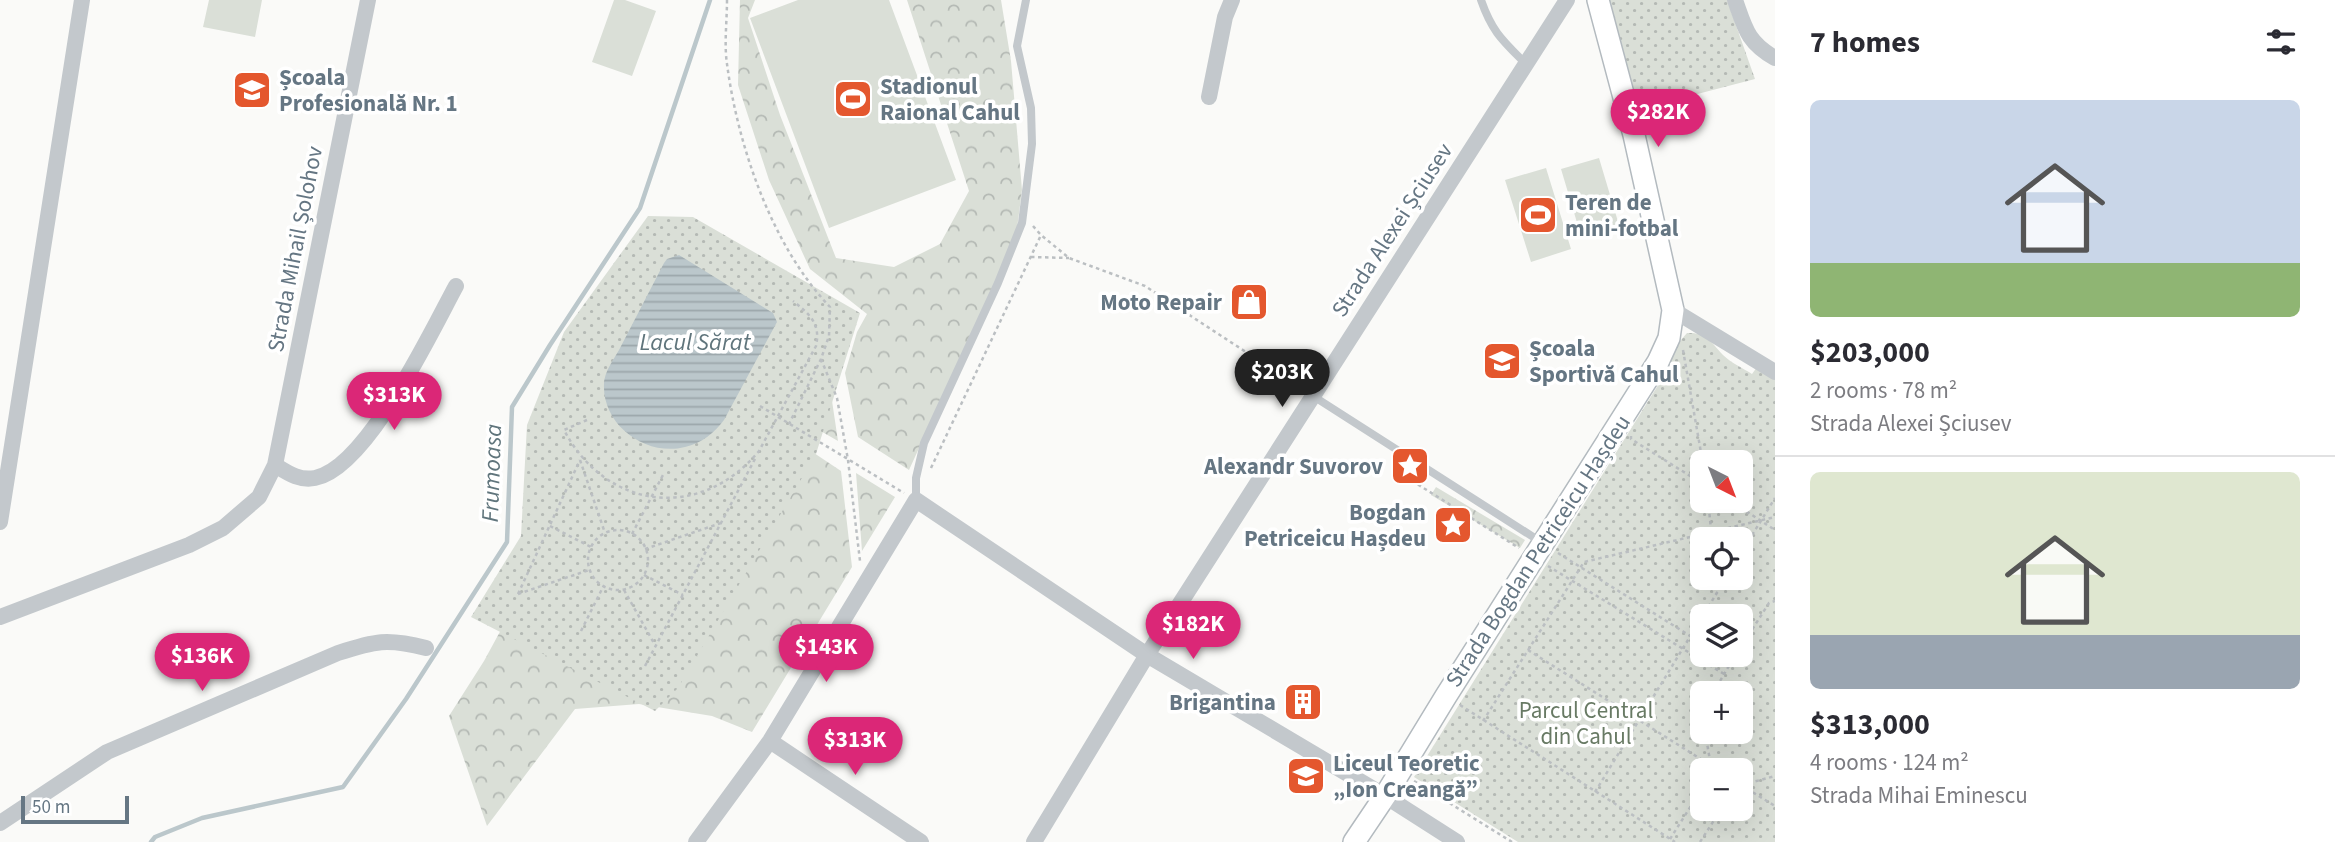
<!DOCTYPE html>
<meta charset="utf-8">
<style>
:root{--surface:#fff;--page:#f7f7f7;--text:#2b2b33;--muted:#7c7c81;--line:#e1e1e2;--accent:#db2777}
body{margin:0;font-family:"Source Sans 3",sans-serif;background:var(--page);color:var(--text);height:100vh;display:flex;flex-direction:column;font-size:26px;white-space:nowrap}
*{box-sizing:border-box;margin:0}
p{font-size:23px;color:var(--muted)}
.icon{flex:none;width:38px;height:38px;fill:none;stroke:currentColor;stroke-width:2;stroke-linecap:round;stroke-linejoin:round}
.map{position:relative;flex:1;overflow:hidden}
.panel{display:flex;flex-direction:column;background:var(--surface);width:560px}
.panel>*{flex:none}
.needle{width:46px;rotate:138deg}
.fabs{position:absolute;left:1690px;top:450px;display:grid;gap:14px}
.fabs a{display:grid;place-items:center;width:63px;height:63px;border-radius:10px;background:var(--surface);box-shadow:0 7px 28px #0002;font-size:35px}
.scale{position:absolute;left:21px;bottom:18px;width:108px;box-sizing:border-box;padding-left:7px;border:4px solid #657683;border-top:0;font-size:19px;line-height:24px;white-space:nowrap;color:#657683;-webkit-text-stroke:5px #fff;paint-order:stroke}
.price{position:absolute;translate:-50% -60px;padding:0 16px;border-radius:24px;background:var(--accent);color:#fff;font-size:23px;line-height:46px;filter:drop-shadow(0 2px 4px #0008)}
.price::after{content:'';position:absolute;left:50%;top:42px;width:21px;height:16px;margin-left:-10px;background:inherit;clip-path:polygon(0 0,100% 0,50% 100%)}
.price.selected{background:#222;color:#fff}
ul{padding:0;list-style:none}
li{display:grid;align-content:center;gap:14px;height:371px;padding:0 35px}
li+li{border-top:2px solid var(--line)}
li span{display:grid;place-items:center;height:217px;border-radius:10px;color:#555}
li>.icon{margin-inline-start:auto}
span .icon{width:126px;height:126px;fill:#fffc;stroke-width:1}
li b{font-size:30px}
h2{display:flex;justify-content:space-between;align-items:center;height:84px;padding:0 35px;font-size:30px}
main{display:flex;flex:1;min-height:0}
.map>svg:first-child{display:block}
.forest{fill:url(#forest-crowns)}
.park{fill:url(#park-dots);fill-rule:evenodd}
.pitch{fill:#dadfd7}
.water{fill:url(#water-rules)}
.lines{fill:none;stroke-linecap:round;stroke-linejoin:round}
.stream{stroke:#bbc7cb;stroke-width:4.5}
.secondary-casing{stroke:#b3babf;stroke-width:24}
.path{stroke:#bbbfc2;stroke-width:2.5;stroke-dasharray:3.5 3.5;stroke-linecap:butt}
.lane{stroke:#c3c8cc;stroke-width:8}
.street{stroke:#c3c8cc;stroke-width:16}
.secondary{stroke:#fff;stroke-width:21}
.labels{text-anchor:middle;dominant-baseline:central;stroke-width:7;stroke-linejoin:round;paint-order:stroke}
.poi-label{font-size:23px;font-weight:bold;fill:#657683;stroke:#fff;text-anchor:start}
.street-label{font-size:23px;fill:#657683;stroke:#fff}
.park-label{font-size:23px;fill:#687a64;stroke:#fff}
.water-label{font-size:24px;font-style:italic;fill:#60757c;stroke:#fff}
</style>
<main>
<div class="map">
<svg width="1775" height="842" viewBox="0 0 1775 842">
<defs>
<pattern id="forest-crowns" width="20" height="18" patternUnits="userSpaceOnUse" patternTransform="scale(1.75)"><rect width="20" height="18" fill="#dadfd7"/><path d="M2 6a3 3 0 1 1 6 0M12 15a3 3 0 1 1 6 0" fill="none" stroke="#b4b9b4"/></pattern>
<pattern id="park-dots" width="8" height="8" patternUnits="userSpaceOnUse" patternTransform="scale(1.75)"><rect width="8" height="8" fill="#dadfd7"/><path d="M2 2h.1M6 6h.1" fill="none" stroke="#b4b9b4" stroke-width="1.8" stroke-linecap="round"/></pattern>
<pattern id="water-rules" width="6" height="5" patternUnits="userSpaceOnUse" patternTransform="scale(1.75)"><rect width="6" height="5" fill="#bbc7cb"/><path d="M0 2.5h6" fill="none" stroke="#9ca6aa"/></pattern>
</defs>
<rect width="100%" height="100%" fill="#fafaf8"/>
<path class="forest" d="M740 0H755L748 18 780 115 836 258 894 267 940 244 969 191 907 0H1001L1011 61 1022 190 1015 244 968 341 909 470 858 437 845 373 857 332 867 314 810 269 769 180 738 85Z
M831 394 838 441 798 418Z
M793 439 841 471 852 567 752 732 712 716 639 704 575 709 487 826 449 716 484 661 589 468Z
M856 473 895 497 862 551Z
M1436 487 1525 540 1520 548 1431 495Z"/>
<path class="park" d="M1606 0H1727L1755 79 1636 110Z
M648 216 693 217 860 313 816 454 678 688 655 711 471 617 521 536 527 425 564 332Z
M1687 333C1707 332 1711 342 1723 355 1731 363 1743 368 1752 374L1757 367 1775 379V842H1518L1414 777 1670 366 1673 349ZM1703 462H1741V500H1703ZM1703 539H1741V578H1703ZM1703 616H1741V654H1703ZM1703 693H1741V732H1703ZM1703 770H1741V808H1703Z"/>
<path class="pitch" d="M209 0H262L255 37 203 27Z
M614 0H625L656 11 632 76 592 62Z
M798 0H889L956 180 829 228 750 18Z
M1599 158 1619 225 1581 236 1561 169Z
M1546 168 1571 249 1531 262 1505 180Z"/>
<path class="water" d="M679 255 773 313 777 322 724 420C714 433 702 443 685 447 646 457 602 425 604 384 604 372 614 359 619 350 634 321 649 292 664 263L667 259Z"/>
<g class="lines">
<path class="stream" d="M151 842 155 837 202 818 343 787 406 699 507 542 512 407 550 345 640 208 710 0"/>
<defs>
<path id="secondary" d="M1354 842 1385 796 1446 696 1658 362 1669 338 1673 310 1634 135 1598 0"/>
</defs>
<use href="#secondary" class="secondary-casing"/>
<path class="path" d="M727 0C727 21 724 44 727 64 738 147 772 246 830 307L829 336 821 359 789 424
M1033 226 1041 235 1069 258 1145 286 1301 388
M1031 257 1069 258
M1683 350 1703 464
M821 359 837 398 848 460 860 561
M760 406 904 493
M587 420 564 430C606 510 700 522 759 451L816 346C821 323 809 314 793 301
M1631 436V439L1703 484
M580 460 605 533
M1398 465 1414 482 1519 548
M931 468 1041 235
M1708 500 1712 539
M1729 500 1775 530
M550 526 591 547
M588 560a30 30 0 1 1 60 0a30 30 0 1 1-60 0Z
M632 534 664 473
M645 549 721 523
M1558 553 1703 644
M1741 553 1775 498
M1548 566 1724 674
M644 575 683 595
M1715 578 1717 593
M624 590 655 645
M518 594 580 460
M518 594 589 570
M581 631 603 587
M1741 647 1769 603 1775 601
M1528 650 1718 770
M1720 654 1732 662
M645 666 756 457
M1713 693 1736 654
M1460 705 1675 842
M1703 710V720
M1483 721 1584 562 1775 517
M1705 732 1711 766
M1414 781 1512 842
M1741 785 1775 806
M1742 785 1775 776
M1595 792 1726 578
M1690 807 1713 822
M1670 839 1703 787
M1700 842 1722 808"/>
<path class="lane" d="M1481 0C1492 32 1503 41 1526 64
M1313 396 1541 542
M916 500V478L924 443 998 283 1022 223 1032 144 1031 108 1017 46 1026 0"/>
<path class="street" d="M1735 0C1745 28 1747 42 1775 58
M1209 97 1225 17 1232 0
M1673 310 1775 372
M275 465C288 473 299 481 315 478 367 468 431 332 456 286
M0 522 82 0
M0 617 189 545 223 528 259 497 275 465 368 0
M770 741 921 842
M0 823 107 752 338 653C375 641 387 638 426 648
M696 842 770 741 916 500 1147 655 1385 796 1457 842
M1034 842 1147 655 1567 0"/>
<use href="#secondary" class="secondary"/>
</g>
<defs>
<symbol id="school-square" viewBox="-11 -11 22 22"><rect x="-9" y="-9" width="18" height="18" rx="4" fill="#e4572e" stroke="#fff"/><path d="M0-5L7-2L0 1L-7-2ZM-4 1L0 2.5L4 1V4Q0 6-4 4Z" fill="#fff"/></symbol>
<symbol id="stadium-square" viewBox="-11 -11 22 22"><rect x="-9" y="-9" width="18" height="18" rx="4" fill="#e4572e" stroke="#fff"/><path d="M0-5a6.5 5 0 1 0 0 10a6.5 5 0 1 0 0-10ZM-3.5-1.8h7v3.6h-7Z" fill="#fff"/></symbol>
<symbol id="shop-square" viewBox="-11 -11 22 22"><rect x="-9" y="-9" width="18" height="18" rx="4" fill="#e4572e" stroke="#fff"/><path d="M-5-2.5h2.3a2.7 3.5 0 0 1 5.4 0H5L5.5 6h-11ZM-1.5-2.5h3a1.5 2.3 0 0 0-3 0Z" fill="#fff"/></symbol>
<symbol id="sight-square" viewBox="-11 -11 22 22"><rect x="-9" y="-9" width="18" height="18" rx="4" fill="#e4572e" stroke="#fff"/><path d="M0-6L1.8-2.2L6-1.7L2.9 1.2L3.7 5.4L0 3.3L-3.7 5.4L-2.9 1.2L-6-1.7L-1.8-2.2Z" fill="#fff"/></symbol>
<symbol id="building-square" viewBox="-11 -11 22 22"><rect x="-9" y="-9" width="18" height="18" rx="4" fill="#e4572e" stroke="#fff"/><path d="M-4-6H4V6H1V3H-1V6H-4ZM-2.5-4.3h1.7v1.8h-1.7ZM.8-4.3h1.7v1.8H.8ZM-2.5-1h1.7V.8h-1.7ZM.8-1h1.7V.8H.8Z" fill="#fff"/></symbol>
</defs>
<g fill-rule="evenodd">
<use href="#school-square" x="230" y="68" width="44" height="44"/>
<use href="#stadium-square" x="831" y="77" width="44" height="44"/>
<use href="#stadium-square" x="1516" y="193" width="44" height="44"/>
<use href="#shop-square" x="1227" y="280" width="44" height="44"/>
<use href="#school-square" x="1480" y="339" width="44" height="44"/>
<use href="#sight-square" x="1388" y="444" width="44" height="44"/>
<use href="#sight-square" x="1431" y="503" width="44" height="44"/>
<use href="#building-square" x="1281" y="680" width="44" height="44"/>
<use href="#school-square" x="1284" y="754" width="44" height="44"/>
</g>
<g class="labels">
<g class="poi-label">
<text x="279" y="77">Școala<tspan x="279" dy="26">Profesională Nr. 1</tspan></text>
<text x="880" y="86">Stadionul<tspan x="880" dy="26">Raional Cahul</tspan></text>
<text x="1565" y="202">Teren de<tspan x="1565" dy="26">mini-fotbal</tspan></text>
<text x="1222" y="302" text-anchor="end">Moto Repair</text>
<text x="1529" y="348">Școala<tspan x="1529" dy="26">Sportivă Cahul</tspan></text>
<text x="1383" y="466" text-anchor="end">Alexandr Suvorov</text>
<text x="1426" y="512" text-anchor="end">Bogdan<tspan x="1426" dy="26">Petriceicu Hașdeu</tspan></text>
<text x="1276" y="702" text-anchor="end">Brigantina</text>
<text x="1333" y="763">Liceul Teoretic<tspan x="1333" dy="26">„Ion Creangă”</tspan></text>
</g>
<g class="street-label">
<text transform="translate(1392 230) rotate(-57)">Strada Alexei Șciusev</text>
<text transform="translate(295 249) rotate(-79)">Strada Mihail Șolohov</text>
<text transform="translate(1538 551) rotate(-57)">Strada Bogdan Petriceicu Hașdeu</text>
</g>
<g class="park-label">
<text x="1586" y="710">Parcul Central<tspan x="1586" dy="26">din Cahul</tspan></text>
</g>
<g class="water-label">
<text x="695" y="342">Lacul Sărat</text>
<text transform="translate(492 473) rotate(-88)">Frumoasa</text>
</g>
</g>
</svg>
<div class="fabs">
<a><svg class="needle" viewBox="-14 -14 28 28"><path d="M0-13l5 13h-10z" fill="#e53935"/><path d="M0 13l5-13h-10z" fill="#7c7c81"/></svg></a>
<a><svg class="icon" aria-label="locate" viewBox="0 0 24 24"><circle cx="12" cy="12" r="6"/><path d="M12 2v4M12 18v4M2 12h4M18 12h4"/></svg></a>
<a><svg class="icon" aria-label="layers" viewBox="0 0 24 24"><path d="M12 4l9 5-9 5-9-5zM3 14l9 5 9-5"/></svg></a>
<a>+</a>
<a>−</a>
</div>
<div class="scale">50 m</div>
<b class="price" style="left:1658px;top:149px">$282K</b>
<b class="price selected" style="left:1282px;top:409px">$203K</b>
<b class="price" style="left:394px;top:432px">$313K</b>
<b class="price" style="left:1193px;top:661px">$182K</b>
<b class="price" style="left:826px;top:684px">$143K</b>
<b class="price" style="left:202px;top:693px">$136K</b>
<b class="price" style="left:855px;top:777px">$313K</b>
</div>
<section class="panel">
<h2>7 homes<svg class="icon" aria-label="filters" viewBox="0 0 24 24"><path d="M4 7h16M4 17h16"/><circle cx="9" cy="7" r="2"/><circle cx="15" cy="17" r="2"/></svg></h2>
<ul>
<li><span style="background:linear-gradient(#c9d6e8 75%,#8fb573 0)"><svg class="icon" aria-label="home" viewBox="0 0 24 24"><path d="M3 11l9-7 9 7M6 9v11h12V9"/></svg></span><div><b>$203,000</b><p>2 rooms · 78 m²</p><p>Strada Alexei Șciusev</p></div></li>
<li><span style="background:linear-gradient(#dfe7d0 75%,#9aa5b1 0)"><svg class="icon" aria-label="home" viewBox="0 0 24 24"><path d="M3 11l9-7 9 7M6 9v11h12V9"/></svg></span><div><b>$313,000</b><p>4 rooms · 124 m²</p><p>Strada Mihai Eminescu</p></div></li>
</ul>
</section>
</main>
